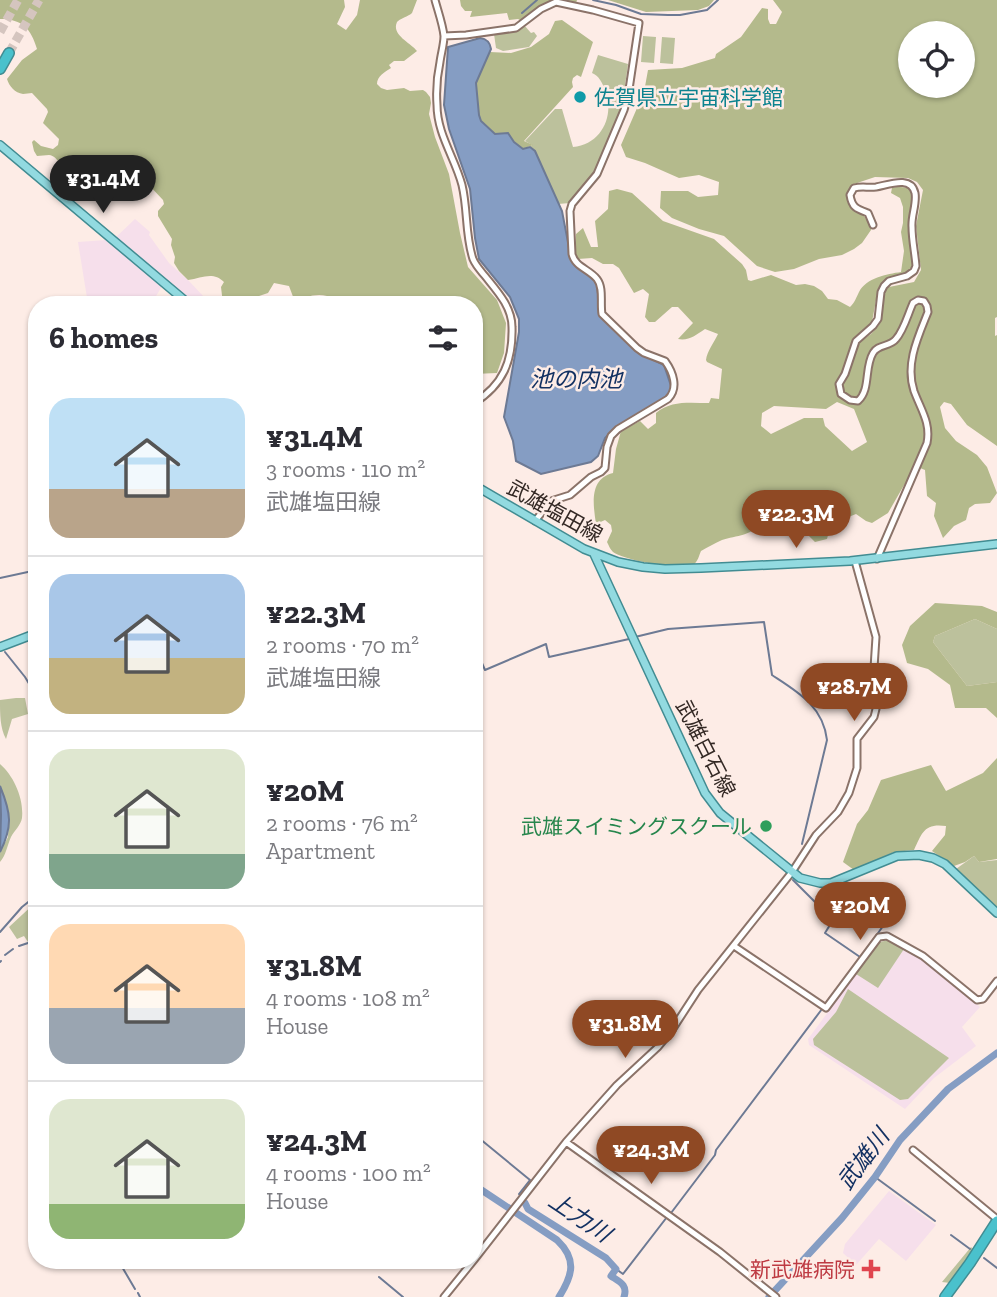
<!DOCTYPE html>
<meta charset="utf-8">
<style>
:root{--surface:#fff;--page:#f2f2f3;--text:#2b2b33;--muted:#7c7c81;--line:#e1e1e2;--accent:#8f4924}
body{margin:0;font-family:"Zilla Slab","Noto Sans JP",serif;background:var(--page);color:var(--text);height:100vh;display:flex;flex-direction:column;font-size:26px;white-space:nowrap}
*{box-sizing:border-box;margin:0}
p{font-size:23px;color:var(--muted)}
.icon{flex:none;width:38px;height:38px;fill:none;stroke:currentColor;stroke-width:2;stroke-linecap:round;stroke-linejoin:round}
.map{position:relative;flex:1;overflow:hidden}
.details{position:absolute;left:28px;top:296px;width:455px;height:973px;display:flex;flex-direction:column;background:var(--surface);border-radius:28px;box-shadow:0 2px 5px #0004}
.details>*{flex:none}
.fabs{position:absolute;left:898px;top:21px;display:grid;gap:14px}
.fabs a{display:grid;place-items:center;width:77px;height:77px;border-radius:50%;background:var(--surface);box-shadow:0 2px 5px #0004;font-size:35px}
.price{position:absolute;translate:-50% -60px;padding:0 16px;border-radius:24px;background:var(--accent);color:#fff;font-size:23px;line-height:46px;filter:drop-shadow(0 2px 4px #0008)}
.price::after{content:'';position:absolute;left:50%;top:42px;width:21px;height:16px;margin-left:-10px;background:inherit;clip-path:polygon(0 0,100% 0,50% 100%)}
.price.on{background:#222;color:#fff}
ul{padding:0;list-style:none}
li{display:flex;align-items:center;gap:21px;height:175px;padding:0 21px}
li+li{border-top:2px solid var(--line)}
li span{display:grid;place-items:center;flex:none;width:196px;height:140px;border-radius:21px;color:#555}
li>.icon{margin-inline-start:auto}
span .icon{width:84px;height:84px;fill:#fffc;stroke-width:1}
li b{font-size:30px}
h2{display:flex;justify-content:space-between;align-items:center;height:84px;padding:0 21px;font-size:30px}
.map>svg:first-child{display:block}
.industrial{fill:#f6dfeb}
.green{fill:#bcc19c}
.forest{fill:#b4ba8c;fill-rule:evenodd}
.water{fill:#859dc3;stroke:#6d7a94;stroke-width:2}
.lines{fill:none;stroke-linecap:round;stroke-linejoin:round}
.stream{stroke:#6d7a94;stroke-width:2}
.river{stroke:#859dc3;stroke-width:7}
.highway-tunnel{stroke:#d5c5bf;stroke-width:9;stroke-dasharray:9 4.5;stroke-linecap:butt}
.minor-casing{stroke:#8b7369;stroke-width:9}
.major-casing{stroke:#428c92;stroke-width:10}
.highway-casing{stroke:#428c92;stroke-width:12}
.minor{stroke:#fff;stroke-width:5}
.major{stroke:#92dae0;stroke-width:7}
.highway{stroke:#4ac1cc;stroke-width:9}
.culture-dot{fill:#0f9aa8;stroke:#fdece6;stroke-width:2.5}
.leisure-dot{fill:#2e9e5b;stroke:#fdece6;stroke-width:2.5}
.health-dot{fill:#e0444e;stroke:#fdece6;stroke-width:2.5}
.labels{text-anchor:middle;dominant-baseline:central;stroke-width:5;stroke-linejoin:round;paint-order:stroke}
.culture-label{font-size:21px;fill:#0d838f;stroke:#fdece6;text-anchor:start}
.street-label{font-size:21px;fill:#342925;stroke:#fdece6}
.leisure-label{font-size:21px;fill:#27864d;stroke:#fdece6;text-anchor:end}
.health-label{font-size:21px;fill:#be3a42;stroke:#fdece6;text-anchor:end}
.water-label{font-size:23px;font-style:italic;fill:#133162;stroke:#fdece6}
</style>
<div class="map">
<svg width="997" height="1297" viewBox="0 0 997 1297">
<rect width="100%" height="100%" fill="#fdece6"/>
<path class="industrial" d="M135 219 150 232 149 235 169 263 188 280 206 299 199 304H193L114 239Z
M106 240 162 286 155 298 140 304H88L78 242Z
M888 940 921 958 980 1007 962 1027 976 1046 934 1078 905 1109 809 1045 808 1039 880 942Z
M889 1191 936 1225 906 1261 879 1239 856 1265 843 1253 845 1244Z"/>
<path class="green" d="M524 25 531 33 534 32 537 36 529 47 503 51 496 48 494 34Z
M643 36 656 37 654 63 641 62Z
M662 37 675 38 673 64 660 63Z
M598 55 628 64C624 97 614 146 595 174 588 184 579 194 570 203L558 204 535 151 530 147 532 145 525 141 555 109H562L573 147C602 144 615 115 605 90 602 82 599 76 592 73Z
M975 619 997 629V682L967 686 933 642 935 636Z
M16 698H25L28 714 12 719 6 739C0 728 0 714 0 700Z
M0 764C14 776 24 799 22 818 21 825 14 831 11 837 7 846 6 855 0 862V852L8 837 9 815 0 786Z
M974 856 979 862 997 860V907L956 869Z
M37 901V939L28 942 24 936 17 939 9 927Z
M888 940 904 949 878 988 856 974 880 942Z
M848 989 949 1058 908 1099 900 1100 814 1045 813 1039 836 1012Z
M971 1247 973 1249 958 1272 950 1283 942 1282Z"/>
<path class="forest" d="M0 0H344L345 7 337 24 346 30 357 15 360 0H417L412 13C409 16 399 19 397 22 391 35 411 43 417 51L404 61H394L389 65 391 68C385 72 377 76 377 84L381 88 387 90 404 88 410 91 423 90 426 92 430 97 431 103 429 114 435 137 449 174 460 233 468 267 497 300 506 323 504 353 497 373 474 374V304H345L339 299C335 299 331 297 327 296 316 293 304 297 295 302L289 286 274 283 268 293 259 296 258 304H223L221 287 224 282C213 271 202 278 188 280L179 271 174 263 175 257 171 245 172 239 158 216V211L164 204 163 200 147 183 144 182 128 186 118 178 117 169 109 165C96 166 84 177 70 173 60 170 59 156 49 155 45 155 41 156 37 156L34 151 32 142 34 140 41 146 53 149 58 145 59 139 43 123 48 112 47 109 32 93C29 93 26 94 23 94 15 93 9 86 7 79L22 60 37 49C31 29 23 19 0 19Z
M460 0H577L576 3C548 0 543 5 522 21L518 19 509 20 507 13 470 17 472 11H465L461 6Z
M608 0H714L709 6 698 10 646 12Z
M773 0H997V317L995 318V336L997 335V446L967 425 951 404 944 402 940 407 945 428 956 441 977 455 987 467 997 493 990 503 975 504 969 508 966 520 954 526 943 538 934 516 936 503 927 496 925 470 915 466 888 513 872 523 866 521 856 514 831 524 827 539 815 542 806 533 803 521 802 503 792 491H786L762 498C760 505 762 513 760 520 754 537 736 535 722 540 715 543 708 547 701 551 699 555 698 562 693 565 680 571 624 560 613 552 610 549 609 546 607 542L612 531 611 525 605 520 596 524C593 504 589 479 613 473L616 449 621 431 640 421 648 429 656 423V413C671 400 690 403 709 403L711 398 719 399 722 369 707 362 706 360C707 351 714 343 718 334L705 329C696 335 689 341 678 339L693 323 678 307H672L655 322H649L645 317 649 294 643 289 634 293 619 268 613 264H603L592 258 578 259 575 254 576 234 583 228 591 247H598L595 221 608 209 609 191 617 189 632 193 663 221 714 239 742 264 746 270 748 280 751 281 771 275 796 285 805 284 814 286 822 291 828 299 837 300 850 307C855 302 856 298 859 292 866 278 887 274 901 272L904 251 901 232 903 223V207L900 198 891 193 892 188C897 186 908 187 912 190L913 196 912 267C903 278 890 280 878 289L872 322 856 336V345L871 334 879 325 884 291 889 287 914 282 921 270 916 226 923 190 917 182 908 178 875 177 854 184C852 203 862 211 871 227V230L862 243 854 249 842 255 819 259 794 269 775 272 757 266 724 236 699 229 672 218 660 208 661 191H688L698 197 718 195 719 182 699 175 679 178 645 163 626 157 621 145 644 92 648 70 682 68 715 58 716 54 741 37 762 8 768 9V19L770 24H776L782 12ZM910 33H962V86H910ZM837 402 854 409 867 442 852 451 825 426 823 418H804L771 434 761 426 762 413 774 406 826 409Z
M562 20 593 42 581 77 577 75 573 78 572 82 573 87 524 141 533 145 523 149 514 142 495 134 481 121 479 116 476 83 490 52 511 53 531 47 549 34 555 21Z
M935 603 982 606 997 612V629L975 619 935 636 933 642 967 686 997 682V718L986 708H955L950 685 928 669 907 663 902 645 910 626Z
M997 758V859L979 862 974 856 965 862 954 866 932 851 945 835 946 826C924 823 922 833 914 850L894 852 854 870 843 862 857 824 868 810 881 780 931 765 946 791 983 773Z"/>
<path class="water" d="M480 38C487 39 490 42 491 49L476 83 479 115 481 121 495 134 508 133 514 142 523 149 530 147 535 151 562 211 571 258C578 268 592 272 597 283L600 315 639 353 664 365 672 389 669 395 612 431 605 438 598 456 591 462 541 474 516 461 513 441 504 417 519 332V319L510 297 479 259 475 238 470 189 449 129 444 105 448 47Z
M0 786C11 813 13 826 0 852L1 815Z"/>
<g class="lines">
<path class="stream" d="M593 0 616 5 641 14 668 15H680L707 10 718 0
M522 13 537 0
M0 578 37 570
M635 637 668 629 764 622 772 675C798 692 823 706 827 740L802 844
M474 645 485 670 546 644 549 657 629 639
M5 652 25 677 31 687 37 714
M793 880 833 920 825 933 860 957
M0 932 22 907 37 895
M19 946 37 940
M866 950 898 905
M5 955 13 949
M0 962 1 961
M825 1005 831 996
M474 1134 530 1180 519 1194 521 1196
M875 1177 935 1221
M671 1213 715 1155 716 1150 822 1009
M951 1235 970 1249
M984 1258 997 1268
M118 1260 135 1289
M616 1269 623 1274 667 1217
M379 1277 403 1297
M138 1293 140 1297"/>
<path class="river" d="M474 1185 557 1240C577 1259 573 1275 559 1297
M525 1203 528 1209 606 1258 616 1269 611 1276C620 1282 628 1285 624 1297
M769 1297 842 1218 875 1177 900 1140 948 1089 997 1053"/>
<path class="highway-tunnel" d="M0 32 18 0
M9 53 39 0"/>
<defs>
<path id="minor" d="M435 0C438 11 443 25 444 36 444 44 441 54 440 62 437 76 436 91 437 105 437 134 455 158 462 185 468 210 465 235 473 259 476 266 481 271 485 276 497 291 512 307 512 327 513 361 503 385 474 403
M444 36 466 35 516 28 541 9 556 2 593 10 639 23 628 96 624 110 597 174 572 204 570 211 572 254C575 267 589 269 597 279 604 288 600 303 602 314L637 348 644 353 665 361C673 372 679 388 668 399L618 429 611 436 607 447 605 468 601 472 591 477 570 495 551 501 535 521
M873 225 868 213C857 209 852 208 850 195L854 188C862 186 868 188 876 187 888 185 911 175 915 193 917 204 911 216 912 227 912 240 915 253 916 266L914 271 907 276 889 281 884 286 881 292 878 319 873 326 856 341 845 374 839 384 841 394 850 400 858 401C871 389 864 368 873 353 878 344 890 347 896 339 904 330 908 314 913 303L918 300 924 301 927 306 928 312C918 337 905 364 914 391 921 410 931 423 927 443L877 559
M734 946 826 1008 879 937 887 936 923 956 977 1000 983 999 997 981
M566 1142 720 1252 776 1297
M913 1150 997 1219
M474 1260 566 1142 617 1085 658 1047 672 1030 698 990 792 872 816 835 838 812 849 793 857 768V739L874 717 876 709 874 668 876 637 855 561
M444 1297 474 1260"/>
<path id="major" d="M0 145 189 304
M474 485 584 549 618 562 643 567 665 569 701 568 850 561 997 544
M594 554 705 793 720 813 800 878 820 883H831L897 856 919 855 933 858 945 864 997 913
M0 647 37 633"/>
<path id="highway" d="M0 69 9 53
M945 1297 970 1263 997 1221"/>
</defs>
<use href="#minor" class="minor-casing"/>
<use href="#major" class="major-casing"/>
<use href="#highway" class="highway-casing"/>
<use href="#minor" class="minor"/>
<use href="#major" class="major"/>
<use href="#highway" class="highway"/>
</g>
<circle class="culture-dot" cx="580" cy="97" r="7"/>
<circle class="leisure-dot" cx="766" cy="826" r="7"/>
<path class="health-dot" d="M867.5 1258.5h7v7h7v7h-7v7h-7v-7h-7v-7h7z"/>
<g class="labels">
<g class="culture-label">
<text x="594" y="97">佐賀県立宇宙科学館</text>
</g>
<g class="street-label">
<text transform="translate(555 511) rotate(29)">武雄塩田線</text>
<text transform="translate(706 748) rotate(63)">武雄白石線</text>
</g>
<g class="leisure-label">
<text x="752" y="826">武雄スイミングスクール</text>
</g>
<g class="health-label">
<text x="855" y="1269">新武雄病院</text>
</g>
<g class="water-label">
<text x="576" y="379">池の内池</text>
<text transform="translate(863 1159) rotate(-53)">武雄川</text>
<text transform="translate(580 1217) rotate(34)">上力川</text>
</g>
</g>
</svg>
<div class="fabs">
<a><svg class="icon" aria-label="locate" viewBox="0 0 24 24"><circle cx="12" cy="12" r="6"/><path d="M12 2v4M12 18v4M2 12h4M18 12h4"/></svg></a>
</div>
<b class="price on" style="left:103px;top:215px">¥31.4M</b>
<b class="price" style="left:796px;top:550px">¥22.3M</b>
<b class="price" style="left:854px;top:723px">¥28.7M</b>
<b class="price" style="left:860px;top:942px">¥20M</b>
<b class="price" style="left:625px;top:1060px">¥31.8M</b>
<b class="price" style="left:651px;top:1186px">¥24.3M</b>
<section class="details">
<h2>6 homes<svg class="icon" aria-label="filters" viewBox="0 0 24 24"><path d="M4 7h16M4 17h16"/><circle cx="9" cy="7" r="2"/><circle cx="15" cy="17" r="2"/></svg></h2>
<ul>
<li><span style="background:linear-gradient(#bfe0f5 65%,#b9a48a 0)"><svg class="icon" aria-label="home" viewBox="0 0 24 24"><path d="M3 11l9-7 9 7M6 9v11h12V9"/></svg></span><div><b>¥31.4M</b><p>3 rooms · 110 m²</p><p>武雄塩田線</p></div></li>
<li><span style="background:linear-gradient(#a9c7e8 60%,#c2b280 0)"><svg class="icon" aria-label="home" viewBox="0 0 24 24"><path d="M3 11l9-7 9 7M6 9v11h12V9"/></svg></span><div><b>¥22.3M</b><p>2 rooms · 70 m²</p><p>武雄塩田線</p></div></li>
<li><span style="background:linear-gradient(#dfe7d0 75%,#7fa58c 0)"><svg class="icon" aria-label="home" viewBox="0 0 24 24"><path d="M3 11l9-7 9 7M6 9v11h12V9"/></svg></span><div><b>¥20M</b><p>2 rooms · 76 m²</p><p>Apartment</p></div></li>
<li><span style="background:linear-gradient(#ffd9b3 60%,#9aa5b1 0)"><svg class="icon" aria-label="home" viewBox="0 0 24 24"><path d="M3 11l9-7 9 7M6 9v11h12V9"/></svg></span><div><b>¥31.8M</b><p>4 rooms · 108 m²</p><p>House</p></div></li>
<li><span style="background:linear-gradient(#dfe7d0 75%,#8fb573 0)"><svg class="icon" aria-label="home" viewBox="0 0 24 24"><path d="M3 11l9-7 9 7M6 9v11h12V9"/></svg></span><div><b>¥24.3M</b><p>4 rooms · 100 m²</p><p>House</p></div></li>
</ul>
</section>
</div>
